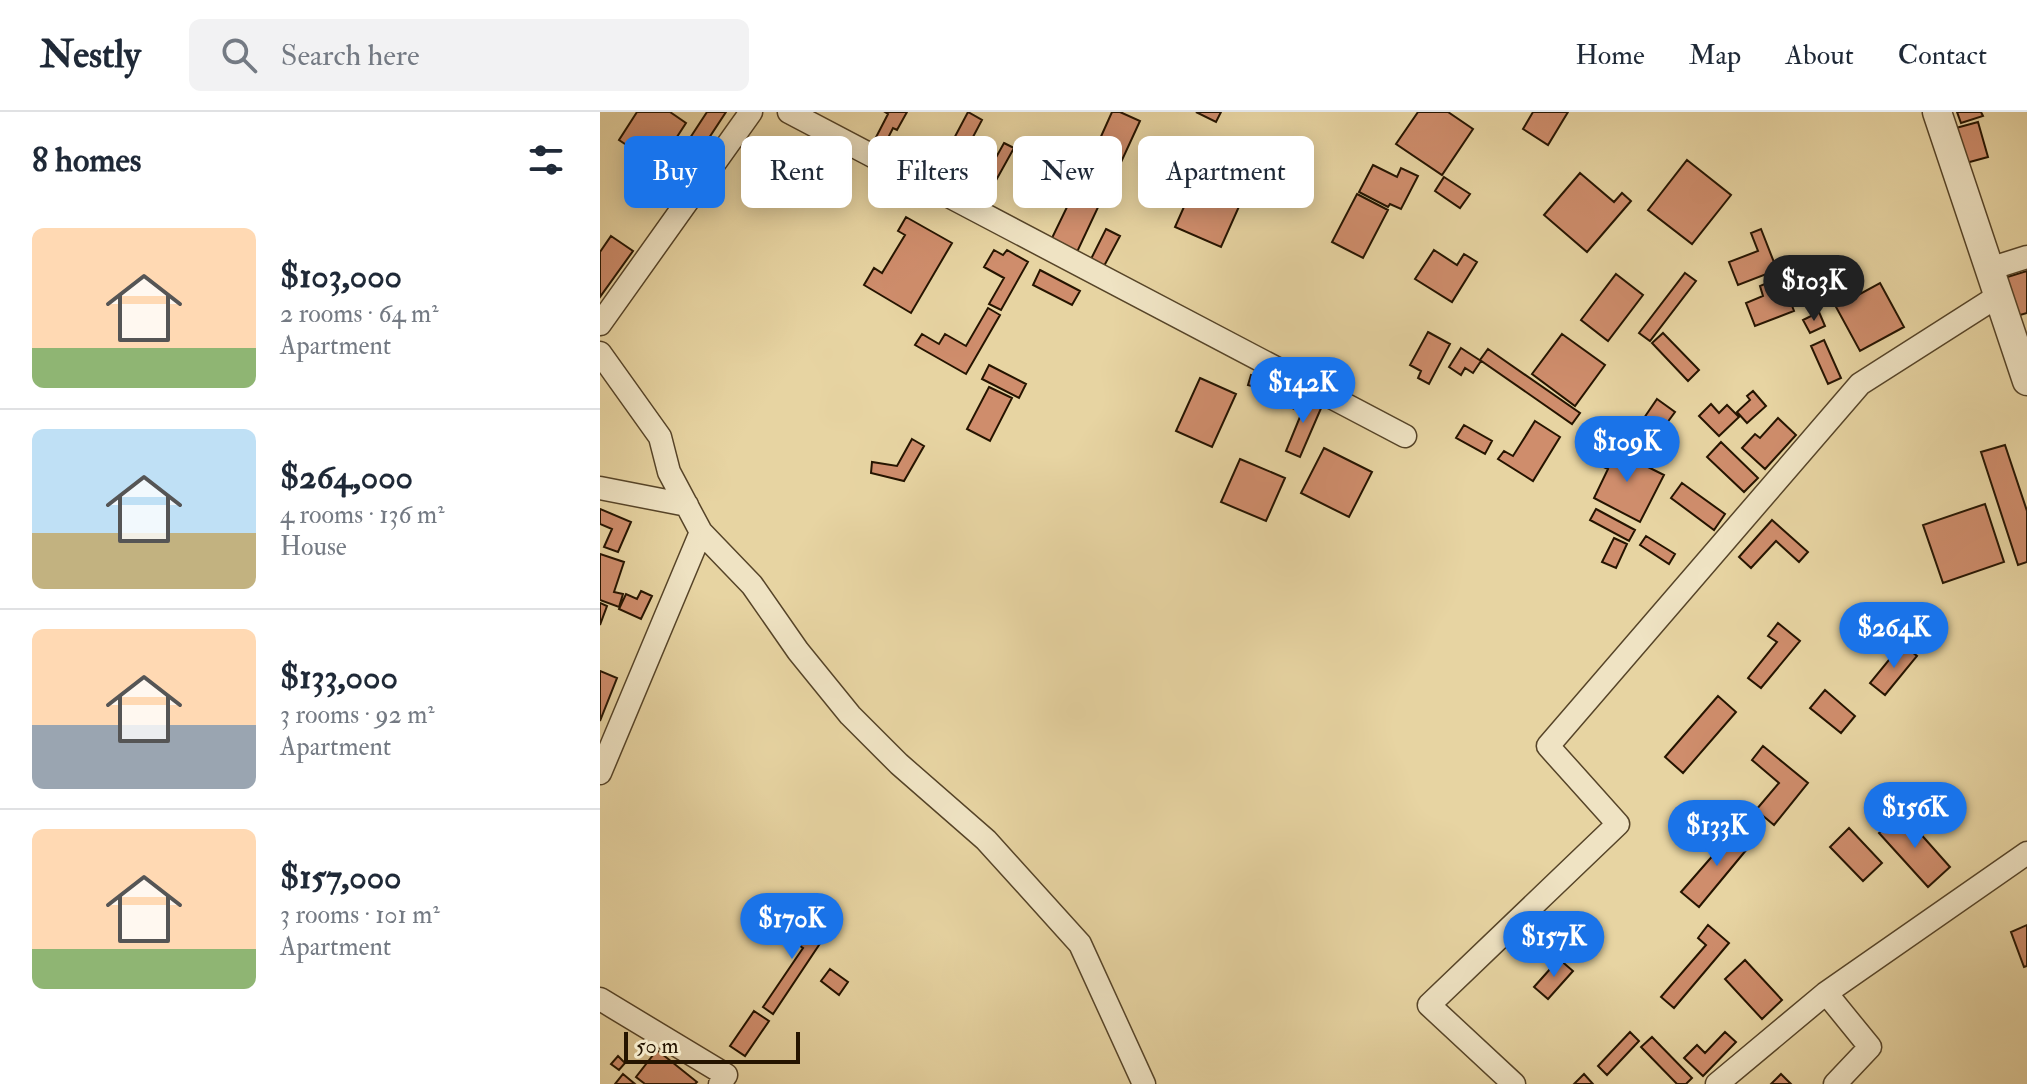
<!DOCTYPE html>
<meta charset="utf-8">
<style>
:root{--surface:#fff;--page:#f2f2f3;--text:#1f2937;--muted:#747a83;--line:#e0e1e3;--accent:#1a73e8}
body{margin:0;font-family:"IM FELL Double Pica",serif;background:var(--page);color:var(--text);height:100vh;display:flex;flex-direction:column;font-size:30px;white-space:nowrap}
*{box-sizing:border-box;margin:0}
p{font-size:26px;color:var(--muted)}
.icon{flex:none;width:44px;height:44px;fill:none;stroke:currentColor;stroke-width:2;stroke-linecap:round;stroke-linejoin:round}
.map{position:relative;flex:1;overflow:hidden}
.panel{display:flex;flex-direction:column;background:var(--surface);width:600px}
.panel>*{flex:none}
.banner{position:absolute;left:24px;top:24px;width:760px;height:72px;display:flex;gap:16px}
.scale{position:absolute;left:24px;bottom:20px;width:176px;box-sizing:border-box;padding-left:8px;border:4px solid #251400;border-top:0;font-size:22px;line-height:28px;white-space:nowrap;color:#251400;-webkit-text-stroke:6px #efe3c3;paint-order:stroke}
.price{position:absolute;translate:-50% -68px;padding:0 18px;border-radius:28px;background:var(--accent);color:#fff;font-size:26px;line-height:52px;filter:drop-shadow(0 2px 4px #0008)}
.price::after{content:'';position:absolute;left:50%;top:48px;width:24px;height:18px;margin-left:-12px;background:inherit;clip-path:polygon(0 0,100% 0,50% 100%)}
.price.active{background:#222;color:#fff}
ul{padding:0;list-style:none}
li{display:flex;align-items:center;gap:24px;height:200px;padding:0 32px}
li+li{border-top:2px solid var(--line)}
li span{display:grid;place-items:center;flex:none;width:224px;height:160px;border-radius:12px;color:#555}
li>.icon{margin-inline-start:auto}
span .icon{width:96px;height:96px;fill:#fffc;stroke-width:1}
li b{font-size:34px}
h2{display:flex;justify-content:space-between;align-items:center;height:96px;padding:0 32px;font-size:34px}
.chip{padding:0 28px;border-radius:12px;background:var(--surface);box-shadow:0 4px 20px #0003;font-size:28px;line-height:72px}
.chip.active{background:var(--accent);color:#fff}
header{display:flex;align-items:center;gap:48px;box-sizing:border-box;height:112px;padding:0 40px;background:var(--surface);border-bottom:2px solid var(--line)}
header strong{font-size:38px}
nav{display:flex;gap:44px;margin-inline-start:auto;font-size:28px}
.search{width:560px;height:72px;background:var(--page);display:flex;align-items:center;gap:20px;box-sizing:border-box;padding:0 28px;border-radius:12px;color:var(--muted);font-size:30px}
main{display:flex;flex:1;min-height:0}
.map>svg:first-child{display:block}
.building{fill:#cf8d6c;stroke:#251400;stroke-width:2}
.lines{fill:none;stroke-linecap:round;stroke-linejoin:round}
.minor-casing{stroke:#564428;stroke-width:25}
.tertiary-casing{stroke:#564428;stroke-width:31}
.minor{stroke:#efe3c3;stroke-width:22}
.tertiary{stroke:#efe3c3;stroke-width:28}
</style>
<header>
<strong>Nestly</strong>
<div class="search"><svg class="icon" aria-label="search" viewBox="0 0 24 24"><circle cx="10" cy="10" r="6"/><path d="M15 15l6 6"/></svg>Search here</div>
<nav><a>Home</a><a>Map</a><a>About</a><a>Contact</a></nav>
</header>
<main>
<section class="panel">
<h2>8 homes<svg class="icon" aria-label="filters" viewBox="0 0 24 24"><path d="M4 7h16M4 17h16"/><circle cx="9" cy="7" r="2"/><circle cx="15" cy="17" r="2"/></svg></h2>
<ul>
<li><span style="background:linear-gradient(#ffd9b3 75%,#8fb573 0)"><svg class="icon" aria-label="home" viewBox="0 0 24 24"><path d="M3 11l9-7 9 7M6 9v11h12V9"/></svg></span><div><b>$103,000</b><p>2 rooms · 64 m²</p><p>Apartment</p></div></li>
<li><span style="background:linear-gradient(#bfe0f5 65%,#c2b280 0)"><svg class="icon" aria-label="home" viewBox="0 0 24 24"><path d="M3 11l9-7 9 7M6 9v11h12V9"/></svg></span><div><b>$264,000</b><p>4 rooms · 136 m²</p><p>House</p></div></li>
<li><span style="background:linear-gradient(#ffd9b3 60%,#9aa5b1 0)"><svg class="icon" aria-label="home" viewBox="0 0 24 24"><path d="M3 11l9-7 9 7M6 9v11h12V9"/></svg></span><div><b>$133,000</b><p>3 rooms · 92 m²</p><p>Apartment</p></div></li>
<li><span style="background:linear-gradient(#ffd9b3 75%,#8fb573 0)"><svg class="icon" aria-label="home" viewBox="0 0 24 24"><path d="M3 11l9-7 9 7M6 9v11h12V9"/></svg></span><div><b>$157,000</b><p>3 rooms · 101 m²</p><p>Apartment</p></div></li>
</ul>
</section>
<div class="map">
<svg width="1427" height="972" viewBox="0 0 1427 972">
<rect width="100%" height="100%" fill="#e7d4a2"/>
<filter id="stains"><feTurbulence type="fractalNoise" baseFrequency=".0025" numOctaves="4"/><feColorMatrix values="0 0 0 0 .2 0 0 0 0 .09 0 0 0 0 .02 0 0 0 .5 -.17"/></filter>
<radialGradient id="worn" r=".72"><stop offset=".6" stop-color="#630" stop-opacity="0"/><stop offset="1" stop-color="#630" stop-opacity=".3"/></radialGradient>
<path class="building" d="M37 0H70L86 11 58 54 19 28Z
M107 0H126L82 67 69 58Z
M285 0H307L297 18 293 16 283 36 273 31 288 2Z
M368 0 382 8 356 57 342 49Z
M512 0H520L540 9 511 72 485 60Z
M596 0H621L616 10Z
M818 0H848L873 17 842 63 796 32Z
M933 0H968L948 33 923 17Z
M1357 0H1381L1383 4 1361 11Z
M1378 10 1388 45 1366 51 1356 16Z
M404 31 414 36 384 90 374 85Z
M310 38 347 56 340 69 304 51Z
M1087 48 1131 83 1092 132 1048 98Z
M773 53 797 65 801 56 818 64 801 97 790 92 788 95 759 80Z
M352 59 379 73 372 86 345 72Z
M599 61 645 81 621 135 575 115Z
M980 61 1014 90 1022 81 1031 89 987 140 944 103Z
M483 62 508 74 477 140 451 128Z
M844 65 870 82 860 96 835 79Z
M757 82 788 98 763 146 732 130Z
M306 105 352 131 311 201 264 173 274 156 282 161 305 123 298 119Z
M506 117 520 124 503 156 490 149Z
M1161 117 1177 158 1138 173 1129 150 1158 139 1151 121Z
M11 124 33 139 0 185V140Z
M394 138 403 143 407 138 428 150 401 198 389 192 404 166 384 155Z
M834 138 857 153 864 142 877 150 852 190 815 167Z
M440 158 480 179 472 193 433 173Z
M1427 159V201L1413 205 1401 167Z
M1085 161 1096 169 1050 229 1039 221Z
M1016 162 1043 183 1008 229 981 208Z
M1181 165 1194 199 1155 214 1146 191 1163 184 1160 174Z
M1280 171 1304 215 1260 239 1236 195Z
M388 196 400 203 366 262 315 233 322 222 339 232 345 222 366 234Z
M1219 200 1225 214 1210 221 1203 208Z
M828 220 850 232 829 272 818 266 821 259 810 253Z
M1063 221 1099 258 1088 269 1052 231Z
M962 222 1005 253 975 294 932 262Z
M1224 228 1241 266 1228 272 1211 234Z
M861 236 881 249 873 261 865 256 861 263 849 255Z
M888 237 980 301 972 312 880 248Z
M389 253 426 272 419 286 382 267Z
M651 263 666 267 663 277 648 273Z
M600 266 636 282 612 335 576 319Z
M389 275 412 286 390 329 367 317Z
M1153 279 1166 294 1147 311 1137 300 1150 288 1147 284Z
M697 284 722 294 700 345 686 339 702 300 692 296Z
M1057 287 1075 300 1061 319 1044 306Z
M1111 292 1119 301 1127 293 1139 305 1119 324 1099 304Z
M1178 306 1196 323 1165 357 1142 336 1155 322 1160 326Z
M935 309 960 325 933 369 898 347 904 339 913 344Z
M864 313 892 329 885 342 856 326Z
M312 327 324 334 304 369 271 361 272 350 297 354Z
M1121 330 1158 366 1144 380 1107 345Z
M1405 333 1427 399V450L1418 453 1381 340Z
M1006 334 1064 363 1040 410 994 386 1008 357 997 352Z
M724 336 772 360 749 405 701 381Z
M640 347 685 366 666 409 621 390Z
M1082 371 1125 402 1114 418 1071 386Z
M1385 392 1404 450 1343 471 1323 413Z
M0 397 31 410 18 440 4 435 12 417 0 412Z
M996 397 1035 418 1029 429 990 408Z
M1172 408 1208 440 1199 450 1176 429 1151 456 1139 445Z
M1046 424 1075 442 1069 452 1040 433Z
M1014 426 1027 432 1016 456 1002 450Z
M0 442 24 450 14 480 23 482 19 495 0 488Z
M41 479 52 484 41 507 19 497 26 482 37 487Z
M0 491 7 494 0 513Z
M1178 511 1200 529 1161 576 1148 566 1177 530 1168 524Z
M1302 532 1317 544 1285 583 1270 571Z
M0 559 17 566 0 609Z
M1225 578 1255 604 1241 621 1210 596Z
M1118 584 1136 600 1083 661 1065 645Z
M1163 634 1208 671 1174 713 1156 698 1179 671 1152 648Z
M1302 701 1350 755 1328 775 1279 721Z
M1249 716 1282 751 1263 769 1230 735Z
M1136 717 1152 731 1099 795 1081 780Z
M182 804 221 830 173 902 163 895 203 836 174 816Z
M1108 813 1129 831 1074 896 1061 885 1106 833 1098 826Z
M1427 813V854L1424 855 1411 820Z
M959 847 973 859 948 887 934 875Z
M1145 848 1182 888 1162 907 1125 867Z
M230 857 248 870 239 883 221 869Z
M154 899 169 909 145 944 130 934Z
M1030 920 1039 929 1007 963 998 954Z
M1125 920 1136 930 1103 964 1084 946 1097 933 1105 941Z
M1052 925 1092 966 1086 972H1077L1041 935Z
M57 938 97 970 95 972H45L36 965Z
M18 944 25 951 19 958 11 952Z
M23 962 35 972H15Z
M984 962 993 972H974Z
M1181 962 1191 972H1171Z"/>
<g class="lines">
<defs>
<path id="minor" d="M189 0 805 324
M1389 157 1427 145
M0 212 151 0
M0 241 60 325 69 360 101 420 152 473 198 539 250 603 299 652 386 728 480 832 544 972
M0 376 87 393
M0 661 101 420
M1226 881 1270 935 1235 972
M0 887 126 963 120 972
M914 972 829 893 1018 712 948 634 1260 272 1398 184
M1117 972 1226 881 1427 741"/>
<path id="tertiary" d="M1337 0 1427 269"/>
</defs>
<use href="#minor" class="minor-casing"/>
<use href="#tertiary" class="tertiary-casing"/>
<use href="#minor" class="minor"/>
<use href="#tertiary" class="tertiary"/>
</g>
<rect width="100%" height="100%" filter="url(#stains)"/>
<rect width="100%" height="100%" fill="url(#worn)"/>
</svg>
<div class="scale">50 m</div>
<b class="price active" style="left:1214px;top:211px">$103K</b>
<b class="price" style="left:703px;top:313px">$142K</b>
<b class="price" style="left:1027px;top:372px">$109K</b>
<b class="price" style="left:1294px;top:558px">$264K</b>
<b class="price" style="left:1315px;top:738px">$156K</b>
<b class="price" style="left:1117px;top:756px">$133K</b>
<b class="price" style="left:192px;top:849px">$170K</b>
<b class="price" style="left:954px;top:867px">$157K</b>
<div class="banner">
<a class="chip active">Buy</a>
<a class="chip">Rent</a>
<a class="chip">Filters</a>
<a class="chip">New</a>
<a class="chip">Apartment</a>
</div>
</div>
</main>
